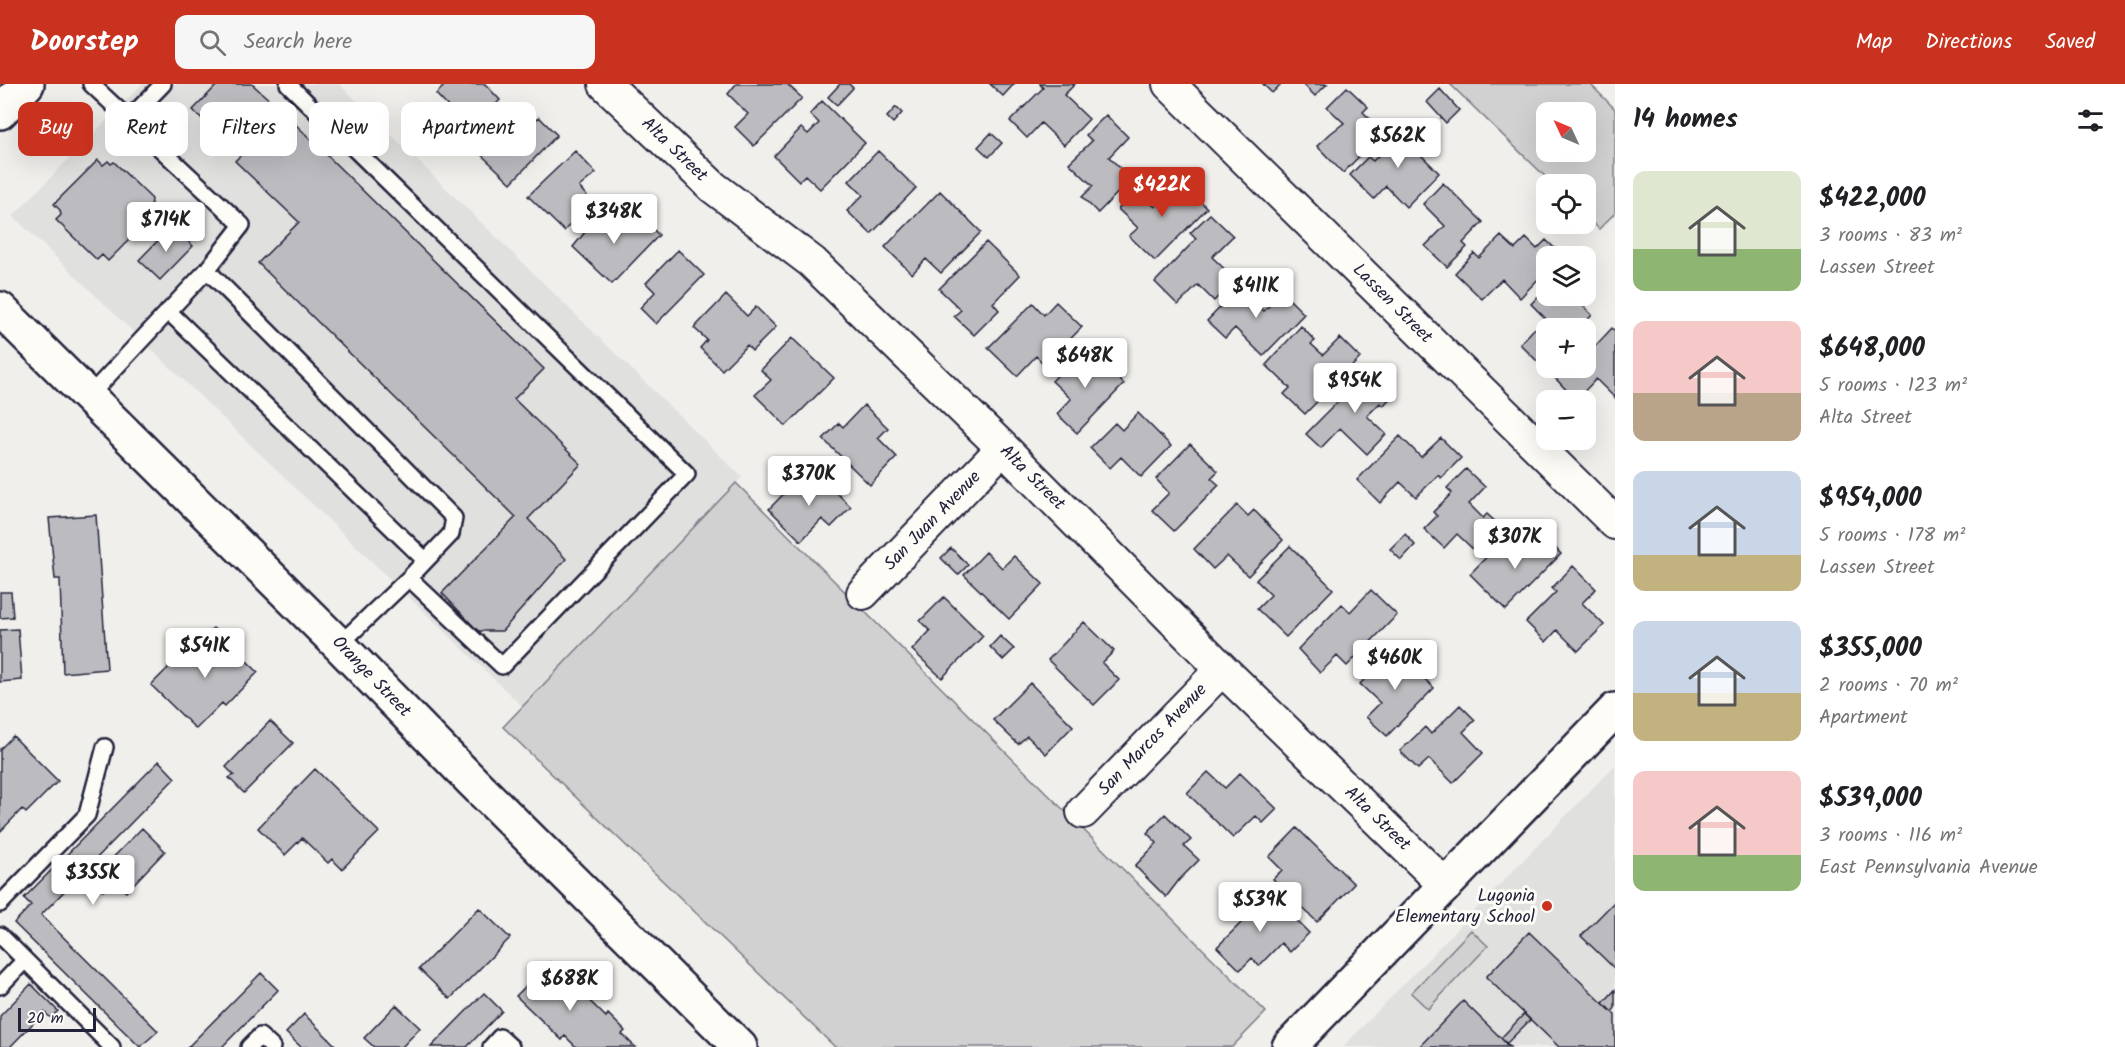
<!DOCTYPE html>
<meta charset="utf-8">
<style>
:root{--surface:#fff;--page:#f6f6f6;--text:#202124;--muted:#757577;--accent:#c8321e}
body{margin:0;font-family:Kalam,sans-serif;background:var(--page);color:var(--text);height:100vh;display:flex;flex-direction:column;font-size:22px;white-space:nowrap}
*{box-sizing:border-box;margin:0}
p{font-size:20px;color:var(--muted)}
.icon{flex:none;width:33px;height:33px;fill:none;stroke:currentColor;stroke-width:2;stroke-linecap:round;stroke-linejoin:round}
.map{position:relative;flex:1;overflow:hidden}
.details{display:flex;flex-direction:column;background:var(--surface);width:510px}
.details>*{flex:none}
.top-card{position:absolute;left:18px;top:18px;width:570px;height:54px;display:flex;gap:12px}
.needle{width:39px;rotate:314deg}
.buttons{position:absolute;left:1536px;top:18px;display:grid;gap:12px}
.buttons a{display:grid;place-items:center;width:60px;height:60px;border-radius:12px;background:var(--surface);box-shadow:0 6px 24px #0002;font-size:30px}
.scale{position:absolute;left:18px;bottom:15px;width:78px;box-sizing:border-box;padding-left:6px;border:3px solid #22223b;border-top:0;font-size:16px;line-height:21px;white-space:nowrap;color:#22223b;-webkit-text-stroke:4px #fdfcf7;paint-order:stroke}
.price{position:absolute;translate:-50% -51px;padding:0 14px;border-radius:6px;background:#fff;color:#222;font-size:20px;line-height:39px;filter:drop-shadow(0 2px 3px #0008)}
.price::after{content:'';position:absolute;left:50%;top:36px;width:18px;height:14px;margin-left:-9px;background:inherit;clip-path:polygon(0 0,100% 0,50% 100%)}
.price.selected{background:var(--accent);color:#fff}
ul{padding:0;list-style:none}
li{display:flex;align-items:center;gap:18px;height:150px;padding:0 18px}
li span{display:grid;place-items:center;flex:none;width:168px;height:120px;border-radius:12px;color:#555}
li>.icon{margin-inline-start:auto}
span .icon{width:72px;height:72px;fill:#fffc;stroke-width:1}
li b{font-size:26px}
h2{display:flex;justify-content:space-between;align-items:center;height:72px;padding:0 18px;font-size:26px}
.chip{padding:0 21px;border-radius:12px;background:var(--surface);box-shadow:0 6px 24px #0002;font-size:21px;line-height:54px}
.chip.selected{background:var(--accent);color:#fff}
header{display:flex;align-items:center;gap:36px;box-sizing:border-box;height:84px;padding:0 30px;background:var(--accent);color:#fff}
header strong{font-size:28px}
nav{display:flex;gap:33px;margin-inline-start:auto;font-size:21px}
.search{width:420px;height:54px;background:var(--page);display:flex;align-items:center;gap:15px;box-sizing:border-box;padding:0 21px;border-radius:12px;color:var(--muted);font-size:22px}
main{display:flex;flex:1;min-height:0}
.map>svg:first-child{display:block}
.built{fill:#e0e0df}
.green{fill:#d2d1d1;stroke:#7a7a86;stroke-width:1.5;fill-rule:evenodd}
.building{fill:#bcbcc0;stroke:#22223b;stroke-width:1.5}
.lines{fill:none;stroke-linecap:round;stroke-linejoin:round}
.service-casing{stroke:#22223b;stroke-width:20}
.minor-casing{stroke:#22223b;stroke-width:36}
.tertiary-casing{stroke:#22223b;stroke-width:38}
.secondary-casing{stroke:#22223b;stroke-width:38}
.service{stroke:#fdfcf7;stroke-width:15}
.minor{stroke:#fdfcf7;stroke-width:32}
.tertiary{stroke:#fdfcf7;stroke-width:33}
.secondary{stroke:#fdfcf7;stroke-width:33}
.poi-dot{fill:#c8321e;stroke:#fdfcf7;stroke-width:2}
.labels{text-anchor:middle;dominant-baseline:central;stroke-width:6;stroke-linejoin:round;paint-order:stroke}
.street-label{font-size:18px;fill:#22223b;stroke:#fdfcf7}
.poi-label{font-size:18px;fill:#22223b;stroke:#fdfcf7;text-anchor:end}
</style>
<header>
<strong>Doorstep</strong>
<div class="search"><svg class="icon" aria-label="search" viewBox="0 0 24 24"><circle cx="10" cy="10" r="6"/><path d="M15 15l6 6"/></svg>Search here</div>
<nav><a>Map</a><a>Directions</a><a>Saved</a></nav>
</header>
<main>
<div class="map">
<svg width="1615" height="963" viewBox="0 0 1615 963">
<rect width="100%" height="100%" fill="#f0efec"/>
<filter id="ink" filterUnits="userSpaceOnUse"><feTurbulence type="fractalNoise" baseFrequency=".0167" numOctaves="2"/><feDisplacementMap in="SourceGraphic" scale="12" xChannelSelector="R" yChannelSelector="G"/><feConvolveMatrix kernelMatrix="1 2 1 2 8 2 1 2 1" color-interpolation-filters="sRGB"/></filter>
<g filter="url(#ink)">
<path class="built" d="M142 0H339L742 393 523 623 13 132Z
M1615 681V963H1343Z"/>
<path class="green" d="M1450 0H1590L1615 25V129L1599 145 1586 132V100H1553ZM1546 28H1586V68H1546Z
M736 399 1266 928 1232 963H835L503 643Z
M1471 846 1488 862 1428 925 1411 909Z"/>
<path class="building" d="M218 0H252L274 20 231 63 193 26Z
M446 0H485L500 16 470 46 436 10Z
M736 0H787L802 14 754 62 735 43 748 30 728 10Z
M840 0H849L853 4 837 21 828 13Z
M990 0H1014L1003 12Z
M1040 0H1075L1064 11 1089 35 1064 61 1041 39 1027 54 1010 37 1043 4Z
M1263 0H1281L1272 9Z
M1303 0H1327L1315 12Z
M1347 3 1368 23 1363 28 1383 48 1343 89 1317 62 1331 49 1344 39 1327 23Z
M1440 5 1459 26 1446 39 1427 18Z
M822 17 865 59 820 105 805 91 799 97 774 72 801 44 808 50 819 39 810 30Z
M896 23 902 29 893 39 887 33Z
M505 27 525 46 539 33 557 51 511 99 472 62 488 42Z
M283 28 544 285 514 315 581 380 528 435 566 475 502 547H478L442 509 516 433 258 179 299 138 235 77Z
M1106 31 1128 53 1109 73 1131 95 1098 129 1082 113 1093 102 1069 79 1092 57 1086 51Z
M1408 41 1430 62 1421 71 1439 89 1406 123 1386 102 1374 115 1350 91 1368 73 1373 77Z
M991 49 1002 59 989 73 978 63Z
M575 67 596 89 579 103 592 118 564 147 528 112Z
M878 67 916 104 871 150 847 127 863 111 849 97Z
M98 76 103 81 108 77 111 80 114 78 152 115 149 136 108 177 102 171 97 176 56 136 61 131 60 126 54 120Z
M1177 94 1207 124 1155 177 1129 152 1138 144 1118 125 1137 106 1155 123 1166 111 1163 107Z
M1443 99 1483 138 1463 159 1467 163 1447 183 1425 162 1445 142 1423 120Z
M940 107 981 148 941 189 926 175 912 190 885 163Z
M608 127 622 141 626 136 632 142 641 134 659 151 612 200 573 163 590 142Z
M1210 130 1233 152 1212 173 1235 195 1214 217 1198 201 1178 221 1155 198 1196 155 1190 149Z
M172 142 193 162 160 196 139 176Z
M1501 152 1515 165 1526 154 1537 165 1546 156 1562 171 1546 172V187L1520 214 1502 195 1482 215 1455 189 1474 169 1479 174Z
M986 158 1020 191 993 219 999 226 974 251 954 232 961 226 939 205Z
M678 166 704 191 656 240 640 224 655 208 646 199Z
M1243 200 1261 218 1258 222 1264 227 1282 208 1304 230 1263 272 1235 244 1225 254 1207 237Z
M1546 204V212H1561L1568 219 1574 213 1592 231 1580 244H1546V281L1544 284 1520 260 1533 246 1547 236 1531 220Z
M726 211 747 232 756 223 776 243 752 267 747 261 722 286 700 264 707 256 694 244Z
M1056 218 1082 243 1045 281 1036 272 1017 292 988 264 1033 219 1044 231Z
M1301 242 1315 257 1311 260 1323 271 1340 254 1360 274 1305 330 1284 310 1290 304 1266 281Z
M1612 244 1615 247V314L1596 295 1576 316 1555 294 1565 284H1586V272Z
M792 254 834 294 786 342 755 311 771 296 761 286Z
M1085 263 1124 300 1077 349 1057 330 1071 315 1052 297Z
M1370 285 1395 309 1383 322 1380 319 1367 332 1386 350 1367 370 1340 344 1321 364 1306 350Z
M864 321 888 344 878 354 897 373 870 401 823 355 839 339 843 343Z
M1138 329 1171 362 1141 393 1121 373 1110 384 1090 364 1115 339 1122 346Z
M1400 352 1421 373 1441 354 1461 374 1441 394 1438 391 1416 413 1400 398 1380 419 1357 396Z
M1190 360 1218 387 1211 394 1219 401 1174 447 1152 426 1169 409 1156 395Z
M1466 385 1485 403 1469 420 1483 434 1487 430 1500 442 1475 467 1457 450 1444 464 1424 445 1437 432 1433 428 1452 409 1447 404Z
M803 390 820 406 827 399 851 423 831 443 822 435 801 457 769 425Z
M1237 421 1248 432 1254 426 1283 456 1248 492 1227 472 1213 485 1194 465Z
M96 431 107 585 63 589 60 495H55L49 434Z
M1538 446 1561 470 1506 526 1470 490 1499 460 1514 476 1526 463Z
M1405 450 1415 461 1401 476 1390 465Z
M1290 462 1333 505 1286 553 1257 525 1271 511 1256 496Z
M951 464 968 481 958 491 941 474Z
M986 468 1002 484 1014 472 1043 500 1009 535 964 491Z
M1573 482 1596 505 1582 519 1604 541 1578 567 1557 546 1546 558 1526 538 1556 508 1552 504Z
M1371 506 1397 531 1347 582 1337 572 1320 589 1298 565 1342 520 1350 528Z
M0 508H11L13 533 0 534Z
M944 513 983 552 942 594 912 566 930 547 920 537Z
M1084 538 1114 567 1102 579 1119 596 1094 621 1048 576Z
M213 544 258 588 225 622 222 619 196 645 151 601 178 574 181 576Z
M18 545 22 596 0 598V546Z
M1000 552 1014 565 1003 576 990 563Z
M1394 565 1434 604 1387 652 1366 633 1380 619 1360 600Z
M1030 599 1073 642 1046 670 1027 652 1018 660 993 636Z
M1460 621 1475 636 1463 648 1483 669 1453 699 1429 675 1418 685 1400 667 1425 643 1431 650Z
M270 637 293 659 244 709 229 694 234 691 226 683Z
M13 652 58 697 26 729 22 725 0 748V665Z
M159 677 175 694 41 831 158 947 140 963 14 839 31 821 24 814Z
M315 685 379 748 342 785 332 775 328 779 302 754 285 771 258 744Z
M1208 688 1225 704 1240 689 1277 725 1263 739 1256 732 1233 754 1187 709Z
M1165 730 1191 756 1184 762 1199 776 1179 796 1166 813 1135 782 1157 759 1147 749Z
M142 744 165 767 126 808 113 796 103 807 91 796Z
M1297 744 1354 800 1317 838 1273 795 1282 786 1269 773Z
M1250 807 1277 833 1285 825 1309 849 1290 868 1281 859 1259 882 1252 874 1240 886 1217 863 1241 839 1230 827Z
M1615 817V885L1581 852Z
M479 824 510 854 450 915 419 885Z
M1529 848 1615 931V963H1559L1486 893Z
M550 878 606 933 608 930 625 947 622 950 635 963H576L565 952 562 956 516 912Z
M261 889 278 906 222 963H188Z
M31 900 58 927 51 934 44 928 10 963H0V932Z
M1615 906V924L1612 928 1603 919Z
M484 909 502 927 467 963H431Z
M1463 917 1501 954 1510 963H1421L1420 962Z
M396 921 420 944 402 963H374L364 954Z
M304 930 337 963H301L286 949Z
M1524 930 1530 936 1506 960 1501 954Z"/>
<g class="lines">
<defs>
<path id="service" d="M288 0 687 390 502 582 409 494
M129 35 163 0
M207 186 454 434 451 450 409 494 339 561
M168 227 425 476
M89 312 207 186 242 141 91 0
M0 820 87 731 105 663
M0 851 112 963
M0 902 25 876
M249 963 260 952 272 963
M491 963 500 953 511 963"/>
<path id="minor" d="M605 0 713 103 812 178 1003 364 1222 585 1446 802
M1169 0 1615 439
M863 509 1003 364
M1083 728 1222 585"/>
<path id="tertiary" d="M0 28 27 0
M1289 963 1615 626"/>
<path id="secondary" d="M0 225 339 561 472 697 740 963"/>
</defs>
<use href="#service" class="service-casing"/>
<use href="#minor" class="minor-casing"/>
<use href="#tertiary" class="tertiary-casing"/>
<use href="#secondary" class="secondary-casing"/>
<use href="#service" class="service"/>
<use href="#minor" class="minor"/>
<use href="#tertiary" class="tertiary"/>
<use href="#secondary" class="secondary"/>
</g>
</g>
<circle class="poi-dot" cx="1547" cy="822" r="6"/>
<g class="labels">
<g class="street-label">
<text transform="translate(674 66) rotate(44)">Alta Street</text>
<text transform="translate(1392 220) rotate(45)">Lassen Street</text>
<text transform="translate(1032 394) rotate(45)">Alta Street</text>
<text transform="translate(933 437) rotate(-46)">San Juan Avenue</text>
<text transform="translate(371 593) rotate(46)">Orange Street</text>
<text transform="translate(1153 656) rotate(-46)">San Marcos Avenue</text>
<text transform="translate(1377 735) rotate(44)">Alta Street</text>
</g>
<g class="poi-label">
<text x="1535" y="812">Lugonia<tspan x="1535" dy="21">Elementary School</tspan></text>
</g>
</g>
</svg>
<div class="buttons">
<a><svg class="needle" viewBox="-14 -14 28 28"><path d="M0-13l5 13h-10z" fill="#e53935"/><path d="M0 13l5-13h-10z" fill="#757577"/></svg></a>
<a><svg class="icon" aria-label="locate" viewBox="0 0 24 24"><circle cx="12" cy="12" r="6"/><path d="M12 2v4M12 18v4M2 12h4M18 12h4"/></svg></a>
<a><svg class="icon" aria-label="layers" viewBox="0 0 24 24"><path d="M12 4l9 5-9 5-9-5zM3 14l9 5 9-5"/></svg></a>
<a>+</a>
<a>−</a>
</div>
<div class="scale">20 m</div>
<b class="price" style="left:1398px;top:85px">$562K</b>
<b class="price selected" style="left:1162px;top:134px">$422K</b>
<b class="price" style="left:614px;top:161px">$348K</b>
<b class="price" style="left:166px;top:169px">$714K</b>
<b class="price" style="left:1256px;top:235px">$411K</b>
<b class="price" style="left:1085px;top:305px">$648K</b>
<b class="price" style="left:1355px;top:330px">$954K</b>
<b class="price" style="left:809px;top:423px">$370K</b>
<b class="price" style="left:1515px;top:486px">$307K</b>
<b class="price" style="left:205px;top:595px">$541K</b>
<b class="price" style="left:1395px;top:607px">$460K</b>
<b class="price" style="left:93px;top:822px">$355K</b>
<b class="price" style="left:1260px;top:849px">$539K</b>
<b class="price" style="left:570px;top:928px">$688K</b>
<div class="top-card">
<a class="chip selected">Buy</a>
<a class="chip">Rent</a>
<a class="chip">Filters</a>
<a class="chip">New</a>
<a class="chip">Apartment</a>
</div>
</div>
<section class="details">
<h2>14 homes<svg class="icon" aria-label="filters" viewBox="0 0 24 24"><path d="M4 7h16M4 17h16"/><circle cx="9" cy="7" r="2"/><circle cx="15" cy="17" r="2"/></svg></h2>
<ul>
<li><span style="background:linear-gradient(#dfe7d0 65%,#8fb573 0)"><svg class="icon" aria-label="home" viewBox="0 0 24 24"><path d="M3 11l9-7 9 7M6 9v11h12V9"/></svg></span><div><b>$422,000</b><p>3 rooms · 83 m²</p><p>Lassen Street</p></div></li>
<li><span style="background:linear-gradient(#f6c9c9 60%,#b9a48a 0)"><svg class="icon" aria-label="home" viewBox="0 0 24 24"><path d="M3 11l9-7 9 7M6 9v11h12V9"/></svg></span><div><b>$648,000</b><p>5 rooms · 123 m²</p><p>Alta Street</p></div></li>
<li><span style="background:linear-gradient(#c9d6e8 70%,#c2b280 0)"><svg class="icon" aria-label="home" viewBox="0 0 24 24"><path d="M3 11l9-7 9 7M6 9v11h12V9"/></svg></span><div><b>$954,000</b><p>5 rooms · 178 m²</p><p>Lassen Street</p></div></li>
<li><span style="background:linear-gradient(#c9d6e8 60%,#c2b280 0)"><svg class="icon" aria-label="home" viewBox="0 0 24 24"><path d="M3 11l9-7 9 7M6 9v11h12V9"/></svg></span><div><b>$355,000</b><p>2 rooms · 70 m²</p><p>Apartment</p></div></li>
<li><span style="background:linear-gradient(#f6c9c9 70%,#8fb573 0)"><svg class="icon" aria-label="home" viewBox="0 0 24 24"><path d="M3 11l9-7 9 7M6 9v11h12V9"/></svg></span><div><b>$539,000</b><p>3 rooms · 116 m²</p><p>East Pennsylvania Avenue</p></div></li>
</ul>
</section>
</main>
